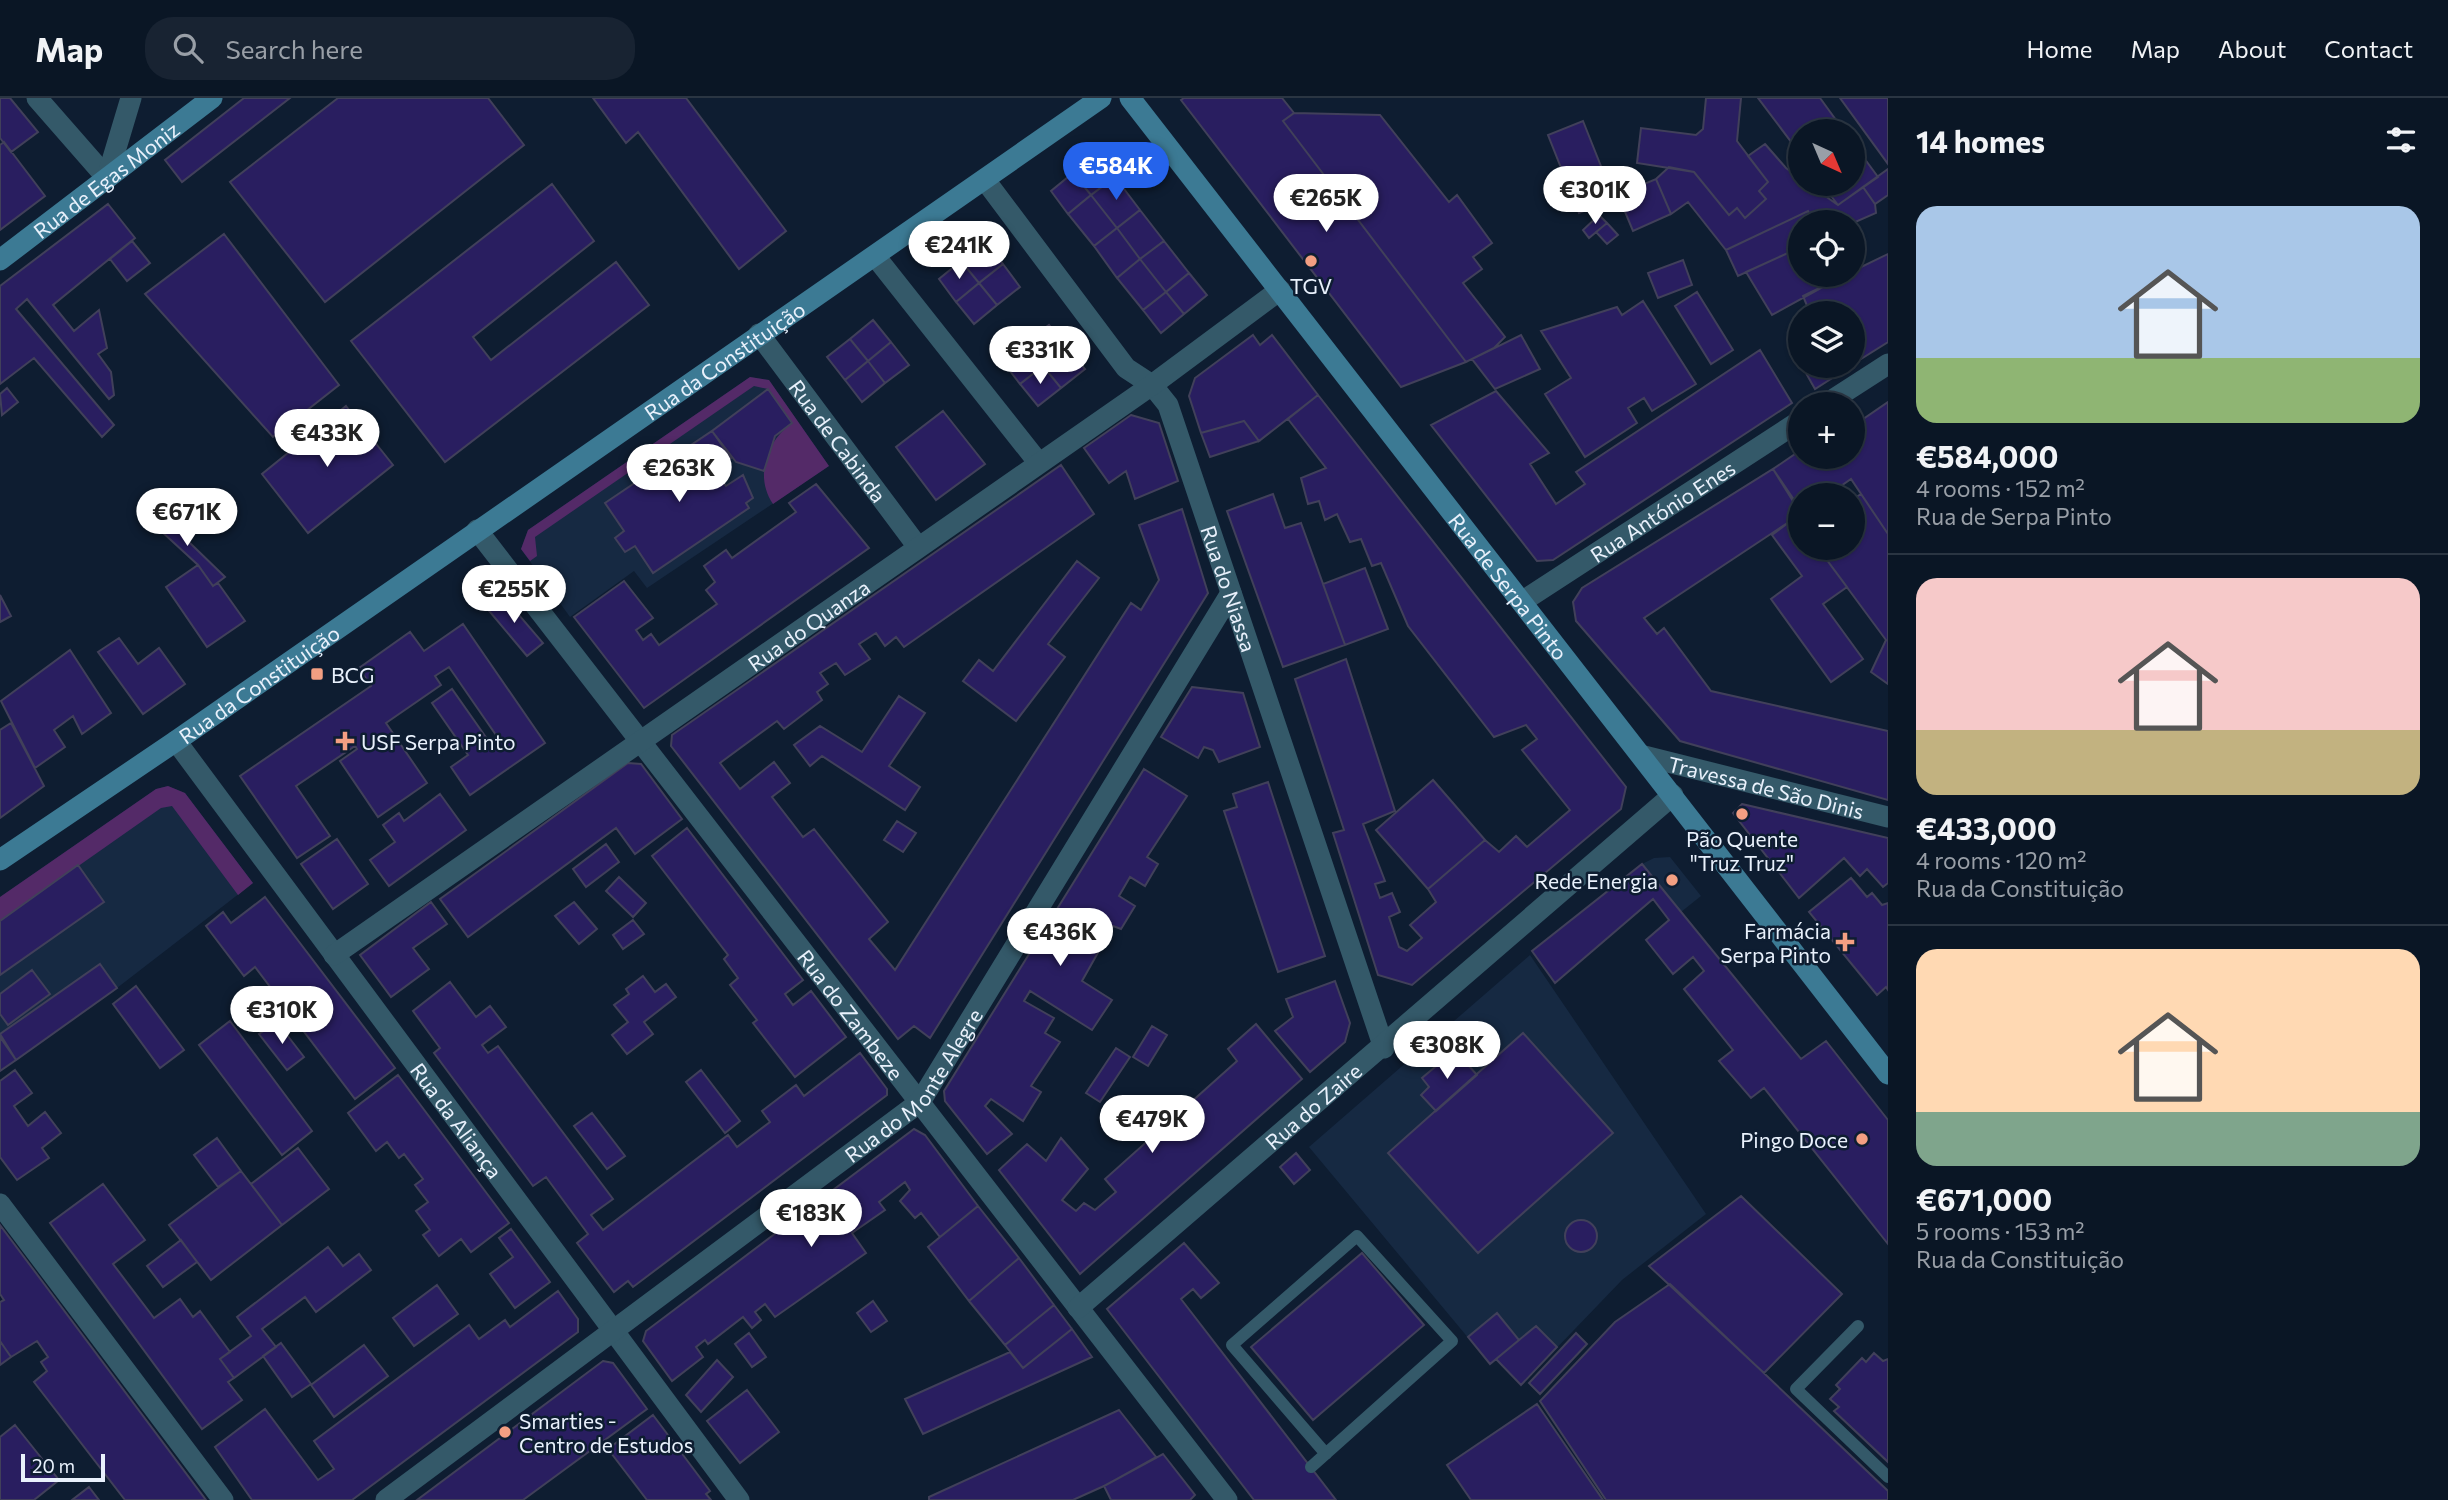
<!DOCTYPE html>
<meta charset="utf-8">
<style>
:root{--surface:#0a1625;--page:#182332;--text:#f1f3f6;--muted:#999fa7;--line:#2a3542;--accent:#2563eb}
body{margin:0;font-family:Commissioner,sans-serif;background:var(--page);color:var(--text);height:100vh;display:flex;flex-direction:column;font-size:26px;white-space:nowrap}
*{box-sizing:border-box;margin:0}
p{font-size:23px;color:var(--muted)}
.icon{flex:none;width:38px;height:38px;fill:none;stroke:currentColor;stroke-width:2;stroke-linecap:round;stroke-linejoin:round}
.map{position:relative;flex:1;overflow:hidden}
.drawer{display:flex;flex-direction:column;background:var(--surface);width:560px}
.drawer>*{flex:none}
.needle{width:46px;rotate:136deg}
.fabs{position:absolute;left:1788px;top:21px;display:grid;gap:14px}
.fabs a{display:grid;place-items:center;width:77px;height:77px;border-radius:50%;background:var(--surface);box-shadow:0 2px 5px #0004,0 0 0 2px var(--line);font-size:35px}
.scale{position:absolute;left:21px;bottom:18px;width:84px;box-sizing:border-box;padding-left:7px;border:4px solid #e9f1fc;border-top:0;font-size:19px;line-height:24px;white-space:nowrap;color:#e9f1fc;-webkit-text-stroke:5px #0e1d31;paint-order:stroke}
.price{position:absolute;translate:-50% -60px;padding:0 16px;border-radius:24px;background:#fff;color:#222;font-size:23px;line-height:46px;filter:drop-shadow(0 2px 4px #0008)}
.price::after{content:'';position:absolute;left:50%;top:42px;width:21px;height:16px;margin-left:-10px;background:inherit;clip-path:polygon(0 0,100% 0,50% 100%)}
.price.selected{background:var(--accent);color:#fff}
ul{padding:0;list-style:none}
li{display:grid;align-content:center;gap:14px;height:371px;padding:0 28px}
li+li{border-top:2px solid var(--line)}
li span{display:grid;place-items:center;height:217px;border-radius:21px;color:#555}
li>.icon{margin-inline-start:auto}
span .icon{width:126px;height:126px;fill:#fffc;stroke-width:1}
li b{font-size:30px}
h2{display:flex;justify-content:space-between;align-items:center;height:84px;padding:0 28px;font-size:30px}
header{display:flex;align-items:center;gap:42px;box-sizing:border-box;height:98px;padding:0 35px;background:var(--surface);border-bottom:2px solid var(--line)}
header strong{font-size:33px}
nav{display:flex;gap:38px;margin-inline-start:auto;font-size:24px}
.search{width:490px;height:63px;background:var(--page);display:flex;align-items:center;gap:18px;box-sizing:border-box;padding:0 24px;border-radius:28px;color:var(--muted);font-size:26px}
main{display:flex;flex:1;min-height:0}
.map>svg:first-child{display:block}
.built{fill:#162942}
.green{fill:#542a68}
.building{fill:#291e60;stroke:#41405a;stroke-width:2}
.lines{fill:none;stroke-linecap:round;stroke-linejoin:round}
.lane{stroke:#345969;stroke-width:12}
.street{stroke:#345969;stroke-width:21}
.secondary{stroke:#3c7a94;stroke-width:21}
.poi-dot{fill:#f39f82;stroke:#0e1d31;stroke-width:2.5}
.labels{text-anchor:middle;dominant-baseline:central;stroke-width:5;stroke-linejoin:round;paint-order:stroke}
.street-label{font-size:21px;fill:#e9f1fc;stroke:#0e1d31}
.poi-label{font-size:21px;fill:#e9f1fc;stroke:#0e1d31;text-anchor:start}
</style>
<header>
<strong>Map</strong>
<div class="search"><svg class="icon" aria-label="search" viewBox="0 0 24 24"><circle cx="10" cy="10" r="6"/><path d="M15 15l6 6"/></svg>Search here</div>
<nav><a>Home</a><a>Map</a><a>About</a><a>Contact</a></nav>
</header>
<main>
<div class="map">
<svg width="1888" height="1402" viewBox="0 0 1888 1402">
<rect width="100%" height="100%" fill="#0e1d31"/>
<path class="built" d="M750 279 769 282 829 368 647 490 634 473 570 519 521 451 528 432Z
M168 688 185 695 253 785 117 890 0 973V799L156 691Z
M1670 759 1701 798 1681 814 1642 766 1654 760Z
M1530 857 1706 1116 1622 1182 1521 1287 1496 1261 1490 1266 1309 1049Z"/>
<path class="green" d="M750 279 769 282 829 368 773 406C754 378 767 343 792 325L768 291 754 288 535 439 537 458 530 463 521 451 528 432Z
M168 688 185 695 253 785 238 797 172 708 161 710 0 823V799L156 691Z"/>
<path class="building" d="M0 0H10L38 34 11 54 0 40Z
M244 0H290L182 84 165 62Z
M338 0H488L524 47 325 204 230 84Z
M593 0H686L786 133 739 171 638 34 626 45Z
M1184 0H1282L1294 15 1283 23 1466 264 1401 289 1181 2Z
M1706 0H1741L1737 43 1768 84 1759 93 1766 101 1745 120 1737 110 1729 117 1694 74 1637 65 1641 30 1696 37 1703 31Z
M1758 0H1820L1844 33H1801V57Z
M1840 0H1888V66Z
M1294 15 1380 17 1449 104 1457 97 1492 145 1473 159 1482 171 1463 185 1505 239 1494 250 1466 264 1283 23Z
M1583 23 1614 101 1579 115 1548 37Z
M4 44 45 98 0 132V47Z
M1853 45 1878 79 1838 107 1822 86H1853Z
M1765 46 1786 70 1801 81V86H1808L1838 107 1863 89 1875 106 1876 115 1853 125 1813 124 1808 113 1726 152 1688 104 1671 116 1656 81 1669 69 1694 74 1729 117 1737 110 1745 120 1766 101 1759 93 1768 84 1748 58Z
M1097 56 1115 79 1091 97 1073 75Z
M1888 71V97L1875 106 1863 89Z
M1073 75 1091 97 1068 116 1051 93Z
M1115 79 1140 112 1117 130 1091 97Z
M1656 81 1671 116 1633 133 1618 97Z
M552 86 594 143 473 239 491 262 616 164 649 207 445 364 351 243Z
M1091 97 1117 130 1094 148 1068 116Z
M108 106 135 140 53 207 74 233 99 212 107 250 98 256 111 274 114 297 109 301 27 201 16 211 114 327 102 339 34 260 0 286V188Z
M1140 112 1164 143 1140 161 1117 130Z
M1808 113 1813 124H1801V149L1738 178 1726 152Z
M1599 117 1607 125 1589 140 1583 132Z
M1607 125 1618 137 1607 146 1596 134Z
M1117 130 1140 161 1117 180 1094 148Z
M224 136 339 287 273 339 145 196Z
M132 143 150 165 127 183 110 161Z
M1164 143 1189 175 1166 194 1140 161Z
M985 144 1003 166 979 185 961 163Z
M1801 149V177H1829L1832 184 1772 217 1746 174Z
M1888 156V244L1853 266V215H1810L1803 198 1846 177H1853V173Z
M1140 161 1166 194 1143 212 1117 180Z
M1683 162 1692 187 1658 200 1648 175Z
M961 163 979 185 956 204 939 181Z
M1003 166 1020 189 997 207 979 185Z
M1189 175 1207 197 1184 216 1166 194Z
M979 185 997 207 974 226 956 204Z
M1166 194 1184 216 1161 235 1143 212Z
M1697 194 1733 252 1711 266 1675 208Z
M1643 203 1696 286 1652 313 1644 300 1628 310 1637 325 1585 359 1545 296 1571 280 1541 233 1617 209 1622 217Z
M873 222 891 244 868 263 850 241Z
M1049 227 1067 249 1043 268 1025 245Z
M1253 237 1260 247 1272 237 1318 297 1259 343 1244 323 1201 335 1189 298 1195 280Z
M1521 237 1540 271 1495 291 1472 261Z
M1801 240V266L1790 247Z
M850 241 868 263 845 282 827 259Z
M891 244 909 267 885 285 868 263Z
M1025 245 1043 268 1020 286 1003 264Z
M1067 249 1085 271 1061 290 1043 268Z
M1760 252 1792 305 1553 462 1537 463 1431 327 1496 293 1549 355 1530 366 1556 406 1585 386 1576 374Z
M868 263 885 285 862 304 845 282Z
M1043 268 1061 290 1038 308 1020 286Z
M1802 268H1851L1815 291Z
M7 290 18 304 2 317 0 296Z
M768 291 792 325 775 338 764 373 736 364 712 333Z
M1318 297 1626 689 1621 711 1412 887 1378 877 1333 735 1344 732 1295 581 1346 561 1395 713 1363 726 1385 783 1375 786 1380 800 1392 795 1400 814 1389 819 1399 849 1407 853 1422 840 1410 827 1436 804 1428 791 1485 742 1499 754 1516 738 1527 749 1570 712 1522 652 1537 641 1526 627 1494 639 1408 528 1381 465 1372 468 1361 441 1350 444 1337 416 1325 422 1319 403 1308 406 1301 380 1326 370 1288 321Z
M1888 304V436L1851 381 1828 397H1801V412L1773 371 1801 352V359H1853V328Z
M346 308 393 367 308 435 262 376Z
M943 313 985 366 936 402 896 349Z
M1131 317 1159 325 1178 383 1135 401 1126 373 1109 385 1084 350Z
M1244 323 1259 343 1210 359 1201 335Z
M712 333 731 360 714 371 726 388 743 377 753 400 746 405 749 410 653 475 635 448 625 454 615 440 624 433 605 405Z
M1061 367 1094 416 904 549 896 539 885 548 876 535 859 546 870 561 845 577 836 565 820 575 828 586 817 594 822 602 784 631 777 623 720 665 740 691 774 664 790 685 772 699 803 739 814 731 888 824 869 841 895 872 1131 505 1141 512 1159 482 1139 427 1182 411 1208 495 930 940 914 928 898 941 671 648 672 637Z
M1773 371 1801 416 1644 520 1657 536 1664 530 1711 593 1888 633V702L1680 643 1576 523 1573 504 1582 490Z
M816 386 869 450 644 610 574 519 624 483 653 520 636 532 643 542 651 536 659 547 717 506 706 492 715 484 704 468 726 452 732 460 796 414 789 405Z
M1273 396 1285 430 1301 425 1345 547 1283 569 1227 413Z
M1861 396 1888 436V586L1871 574 1886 542 1818 450H1853V401Z
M157 413 225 479 213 488 198 467 148 421Z
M1796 419 1801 425V450H1818L1847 489 1823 506 1863 561 1831 584 1771 501 1802 478 1772 437Z
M1077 463 1099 480 1048 546 1065 559 1016 623 963 583 979 562 993 573Z
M198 467 213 488 218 485 245 523 207 549 166 489Z
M1365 470 1388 531 1345 547 1323 486Z
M500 495 543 545 527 558 485 508Z
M0 497 11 518 0 524Z
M463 526 545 645 470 697 451 669 468 657 432 605 452 591 490 645 498 640 449 569 435 578 441 587 386 625 427 685 378 719 340 663 357 651 355 648 296 688 330 738 297 760 240 678 371 588 359 570 410 534 424 553Z
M119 540 138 566 159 550 185 586 143 616 98 554Z
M70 552 111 615 82 636 73 618 54 632 65 649 35 670 1 603Z
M1192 589 1243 595 1260 649 1219 664 1213 652 1204 649 1198 660 1161 639Z
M899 598 925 615 889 668 920 689 905 712 822 658 810 668 794 647 820 628 862 654Z
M11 625 44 688 0 720V632Z
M628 665 641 666 682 721 635 756 616 730 468 839 440 801Z
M1144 671 1187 698 1147 759 1158 766 1145 788 1130 779 1119 798 1135 808 1121 831 1113 828 1082 883 1112 902 1092 932 1030 893 1024 903 1054 920 1045 935 1060 944 1031 988 1041 994 1023 1023 991 1001 985 1008 1012 1036 987 1056 945 1003 944 993Z
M1433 682 1485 742 1428 791 1376 732Z
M1268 684 1325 858 1278 874 1224 713 1237 709 1233 696Z
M440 696 466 732 389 788 370 762 395 744 383 727 399 715 404 723Z
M1742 706 1888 740V785L1883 789 1867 771 1860 778 1844 760 1799 800 1733 715Z
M897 723 916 735 903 754 884 742Z
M687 730 803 882 785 896 793 907 811 893 846 939 795 979 753 925 757 922 730 887 738 880 724 861 728 857 652 758Z
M337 741 368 786 333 811 301 766Z
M606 746 619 764 586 789 573 771Z
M1642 766 1801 961 1826 943 1888 1022V1146L1764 990 1751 1000 1719 963 1733 952 1684 891 1704 873 1693 859 1673 876 1646 842 1669 822 1653 801 1555 885 1532 853Z
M78 767 104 804 0 877V823Z
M619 779 646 805 633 819 606 793Z
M1851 780 1867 799 1872 795 1882 807 1888 805V892L1886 889 1877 897 1809 814Z
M265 799 395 970 355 1001 255 869 244 878 206 828 223 814 231 825Z
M431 804 447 826 413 850 429 871 391 899 360 857Z
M574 804 597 831 579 846 555 818Z
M633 822 644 836 623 851 613 837Z
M100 866 117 890 16 962 0 936Z
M32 872 50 896 8 927 0 916V896Z
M643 878 655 894 666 886 676 899 644 924 653 936 627 956 612 937 628 924 614 907 629 896 626 891Z
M1335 883 1350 925 1345 944 1310 974 1275 933 1293 919 1286 901Z
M450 884 476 919 490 908 506 929 482 947 488 955 498 948 613 1101 591 1117 603 1132 728 1037 737 1049 770 1024 762 1013 796 987 804 998 860 955 887 991V997L633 1189 628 1183 614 1194 577 1145 588 1136 546 1079 533 1088 434 955 440 950 413 913Z
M136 888 184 952 160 970 113 906Z
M230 923 312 1033 282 1057 199 947Z
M277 924 304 959 287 972 259 936Z
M1256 926 1302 981 1080 1176 999 1072 1027 1046 1046 1063 1061 1040 1088 1071 1062 1102 1076 1113 1084 1105 1095 1112 1116 1094 1105 1081 1237 963 1228 951Z
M1152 928 1167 937 1148 968 1133 959Z
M1523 935 1613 1035 1478 1155 1388 1055Z
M0 939 16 962 0 973Z
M1116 950 1130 959 1100 1004 1086 995Z
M1460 958 1477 977 1436 1013 1421 997 1429 989 1422 980 1447 959 1452 965Z
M15 972 32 995 14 1008 28 1028 45 1014 61 1035 42 1050 49 1060 17 1082 0 1059V983Z
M701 972 740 1023 725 1035 686 984Z
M398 977 509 1125 471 1154 461 1141 439 1158 423 1137 430 1132 416 1113 428 1104 415 1087 423 1081 404 1056 399 1060 387 1044 376 1053 348 1015Z
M592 1015 625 1058 607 1071 574 1028Z
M914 1031 925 1037 978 1108 940 1139 921 1115 915 1120 900 1103 910 1092 905 1084 879 1104 885 1112 852 1135 866 1155 775 1219 765 1206 755 1214 761 1222 752 1230 743 1219 708 1246 705 1242 696 1249 703 1259 672 1283 643 1243 646 1233Z
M217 1040 241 1073 218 1089 194 1057Z
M298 1050 329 1091 282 1127 251 1086Z
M1296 1055 1310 1072 1294 1086 1280 1069Z
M241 1073 282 1127 211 1182 169 1127Z
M103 1086 145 1142 113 1166 154 1220 180 1201 193 1219 200 1213 230 1254 220 1261 234 1280 228 1284 242 1302 202 1331 50 1125Z
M1741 1098 1842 1196 1764 1275 1649 1168Z
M978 1108 1019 1160 969 1203 928 1149Z
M1565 1138a16 16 0 1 1 32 0a16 16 0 1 1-32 0Z
M0 1127 206 1402H125L34 1284 47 1273 41 1264 48 1259 37 1243 11 1259 0 1243V1204L4 1202 0 1196Z
M511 1131 550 1184 515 1210 490 1176 513 1159 499 1140Z
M181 1142 197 1164 163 1189 147 1168Z
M1184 1145 1219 1185 1201 1200 1193 1191 1181 1201 1336 1402H1254L1107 1211Z
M328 1149 343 1168 359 1156 371 1172 316 1214 305 1199 262 1231 276 1249 234 1280 220 1261 251 1238 237 1219Z
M1362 1155 1424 1227 1313 1322 1251 1249Z
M1019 1160 1054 1207 1005 1247 969 1203Z
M1670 1186 1888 1393V1402H1606L1540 1303 1615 1224Z
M437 1187 458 1216 414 1248 393 1220Z
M558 1193 578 1221V1234L352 1402H252L215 1349 265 1311 318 1382 334 1371 314 1343 469 1227 479 1241 505 1222 510 1229Z
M873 1203 887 1223 871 1234 857 1215Z
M1054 1207 1072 1231 1023 1270 1005 1247Z
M1497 1215 1519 1242 1490 1266 1468 1239Z
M1536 1228 1557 1249 1521 1287 1496 1261Z
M1072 1231 1092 1259 923 1336 905 1301 1010 1254 1023 1270Z
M749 1235 766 1259 752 1269 735 1246Z
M1576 1235 1587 1246 1540 1296 1529 1285Z
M0 1243 11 1259 0 1267Z
M281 1245 311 1286 292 1299 263 1258Z
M364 1247 388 1278 334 1319 311 1287Z
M1874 1255 1883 1263 1888 1261V1364L1834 1313 1839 1309 1830 1301 1840 1291 1836 1287 1862 1260 1866 1264Z
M717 1262 733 1279 701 1314 686 1297Z
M603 1263 613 1265 647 1311 523 1402H417Z
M747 1292 779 1334 740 1365 707 1323Z
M1537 1306 1603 1402H1471L1447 1367Z
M1119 1312 1156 1359 1104 1388 1073 1402H929V1399Z
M653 1317 710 1393 706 1396 711 1402H647L608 1351Z
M15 1327 59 1382 34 1402H0V1339Z
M1163 1356 1195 1397 1190 1402H1111L1104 1388Z
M89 1389 99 1402H72Z"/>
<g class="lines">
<path class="lane" d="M1858 1228 1796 1291 1888 1379
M1311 1369 1452 1243 1357 1138 1232 1247 1326 1356"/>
<g class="street">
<path d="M37 0 107 80"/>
<path d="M107 80 131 0"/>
<path id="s1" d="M985 82 1126 270 1152 287 1168 307 1384 950"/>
<path d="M875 158 1038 364"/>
<path id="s2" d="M759 236 918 449"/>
<path d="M1826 306 1888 266"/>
<path id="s3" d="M477 432 1227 1402"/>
<path id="s4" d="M1523 503 1801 322"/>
<path id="s5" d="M176 643 739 1402"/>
<path id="s6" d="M1644 658 1888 719"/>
<path id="s7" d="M334 857 1152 287 1280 192"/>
<path d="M0 1106 223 1402"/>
<path id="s8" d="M1078 1210 1673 697"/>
<path id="s9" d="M386 1402 920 1004 1231 495"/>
</g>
<g class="secondary">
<path id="s10" d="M1130 0 1888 976"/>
<path id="s11" d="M0 162 212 0"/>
<path id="s12" d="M0 762 176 643 1101 0"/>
</g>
</g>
<g class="poi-dot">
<circle cx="1311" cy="163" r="7"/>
<rect x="310" y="569" width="14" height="14" rx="3.5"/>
<path d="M341.5 632.5h7v7h7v7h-7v7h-7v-7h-7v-7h7z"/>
<circle cx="1742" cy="716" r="7"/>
<circle cx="1672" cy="782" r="7"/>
<path d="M1841.5 833.5h7v7h7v7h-7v7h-7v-7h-7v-7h7z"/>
<circle cx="1862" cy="1041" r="7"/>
<circle cx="505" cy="1334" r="7"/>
</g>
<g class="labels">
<g class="street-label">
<text stroke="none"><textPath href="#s11" startOffset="133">Rua de Egas Moniz</textPath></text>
<text stroke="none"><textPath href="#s12" startOffset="880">Rua da Constituição</textPath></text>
<text stroke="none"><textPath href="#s2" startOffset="133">Rua de Cabinda</textPath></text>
<text stroke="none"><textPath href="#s4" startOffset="166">Rua António Enes</textPath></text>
<text stroke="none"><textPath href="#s10" startOffset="618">Rua de Serpa Pinto</textPath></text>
<text stroke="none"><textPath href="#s1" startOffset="485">Rua do Niassa</textPath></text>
<text stroke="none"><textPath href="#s7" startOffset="578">Rua do Quanza</textPath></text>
<text stroke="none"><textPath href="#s12" startOffset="313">Rua da Constituição</textPath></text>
<text stroke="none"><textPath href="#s6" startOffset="126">Travessa de São Dinis</textPath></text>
<text stroke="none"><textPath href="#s3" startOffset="612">Rua do Zambeze</textPath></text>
<text stroke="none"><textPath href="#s9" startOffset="674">Rua do Monte Alegre</textPath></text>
<text stroke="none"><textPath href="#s8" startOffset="310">Rua do Zaire</textPath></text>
<text stroke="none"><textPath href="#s5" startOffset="472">Rua da Aliança</textPath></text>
</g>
<g class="poi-label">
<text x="1311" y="187" text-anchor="middle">TGV</text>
<text x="331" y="576">BCG</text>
<text x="361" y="643">USF Serpa Pinto</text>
<text x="1742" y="740" text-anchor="middle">Pão Quente<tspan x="1742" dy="24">"Truz Truz"</tspan></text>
<text x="1658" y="782" text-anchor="end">Rede Energia</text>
<text x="1831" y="832" text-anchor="end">Farmácia<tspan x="1831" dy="24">Serpa Pinto</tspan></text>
<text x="1848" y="1041" text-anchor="end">Pingo Doce</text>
<text x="519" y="1322">Smarties -<tspan x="519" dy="24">Centro de Estudos</tspan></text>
</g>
</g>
</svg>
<div class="fabs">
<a><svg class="needle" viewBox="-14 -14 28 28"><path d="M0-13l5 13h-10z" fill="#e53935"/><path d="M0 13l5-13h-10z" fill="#999fa7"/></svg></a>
<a><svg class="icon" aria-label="locate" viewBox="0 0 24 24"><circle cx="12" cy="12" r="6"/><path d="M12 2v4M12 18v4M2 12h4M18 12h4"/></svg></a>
<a><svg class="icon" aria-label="layers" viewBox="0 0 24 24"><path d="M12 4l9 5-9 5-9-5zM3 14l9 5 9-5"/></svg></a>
<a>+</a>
<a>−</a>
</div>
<div class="scale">20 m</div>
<b class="price selected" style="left:1116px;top:104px">€584K</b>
<b class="price" style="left:1595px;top:128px">€301K</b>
<b class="price" style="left:1326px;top:136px">€265K</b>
<b class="price" style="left:959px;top:183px">€241K</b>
<b class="price" style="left:1040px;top:288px">€331K</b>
<b class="price" style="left:327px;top:371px">€433K</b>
<b class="price" style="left:679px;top:406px">€263K</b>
<b class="price" style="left:187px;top:450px">€671K</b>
<b class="price" style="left:514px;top:527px">€255K</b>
<b class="price" style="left:1060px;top:870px">€436K</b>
<b class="price" style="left:282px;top:948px">€310K</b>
<b class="price" style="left:1447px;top:983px">€308K</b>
<b class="price" style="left:1152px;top:1057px">€479K</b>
<b class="price" style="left:811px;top:1151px">€183K</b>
</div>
<section class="drawer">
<h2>14 homes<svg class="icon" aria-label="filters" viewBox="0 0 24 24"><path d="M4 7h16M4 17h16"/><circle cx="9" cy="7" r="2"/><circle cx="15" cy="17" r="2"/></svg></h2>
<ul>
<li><span style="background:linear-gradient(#a9c7e8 70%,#8fb573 0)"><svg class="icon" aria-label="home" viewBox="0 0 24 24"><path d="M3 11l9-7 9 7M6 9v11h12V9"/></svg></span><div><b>€584,000</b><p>4 rooms · 152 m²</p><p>Rua de Serpa Pinto</p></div></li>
<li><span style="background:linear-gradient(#f6c9c9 70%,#c2b280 0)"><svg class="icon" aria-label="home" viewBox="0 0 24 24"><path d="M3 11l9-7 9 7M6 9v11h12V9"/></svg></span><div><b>€433,000</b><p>4 rooms · 120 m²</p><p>Rua da Constituição</p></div></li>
<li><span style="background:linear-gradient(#ffd9b3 75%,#7fa58c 0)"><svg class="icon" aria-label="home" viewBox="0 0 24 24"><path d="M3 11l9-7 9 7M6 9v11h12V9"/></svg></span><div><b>€671,000</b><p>5 rooms · 153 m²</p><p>Rua da Constituição</p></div></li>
</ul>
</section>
</main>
